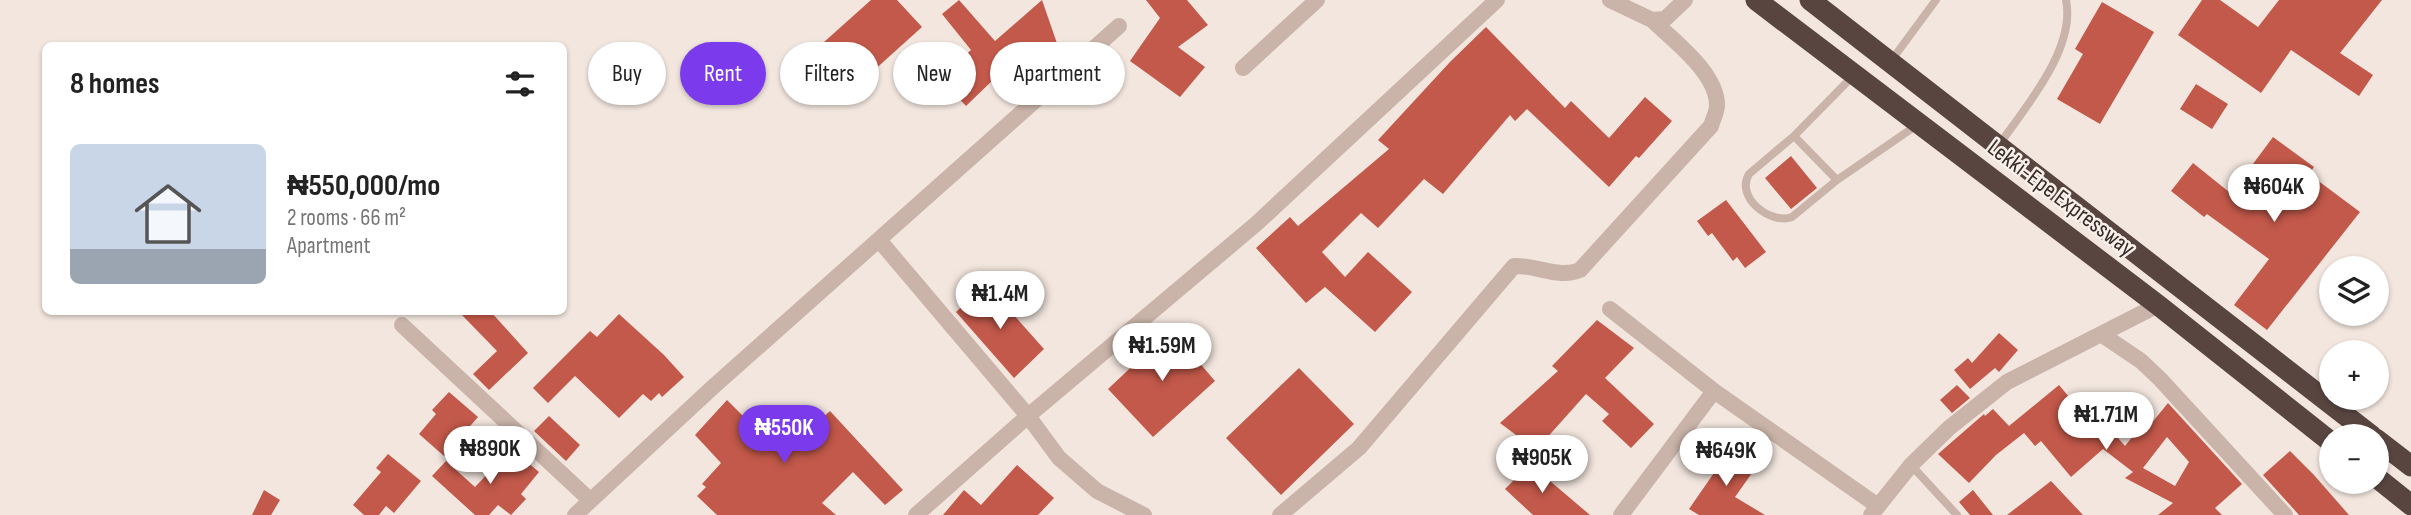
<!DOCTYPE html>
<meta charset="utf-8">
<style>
:root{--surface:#fff;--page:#f6f6f6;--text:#222;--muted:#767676;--accent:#7c3aed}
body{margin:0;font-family:"Sofia Sans Condensed",sans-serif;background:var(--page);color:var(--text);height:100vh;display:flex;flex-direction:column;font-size:26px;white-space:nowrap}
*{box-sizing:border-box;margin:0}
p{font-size:23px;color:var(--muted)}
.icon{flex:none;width:38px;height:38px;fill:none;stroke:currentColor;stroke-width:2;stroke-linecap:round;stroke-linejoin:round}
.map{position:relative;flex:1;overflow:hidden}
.drawer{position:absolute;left:42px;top:42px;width:525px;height:273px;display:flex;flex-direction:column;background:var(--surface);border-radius:10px;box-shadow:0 2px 5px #0004}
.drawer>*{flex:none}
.top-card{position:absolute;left:588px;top:42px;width:665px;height:63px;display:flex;gap:14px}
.controls{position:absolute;left:2319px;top:256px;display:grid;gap:14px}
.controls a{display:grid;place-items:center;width:70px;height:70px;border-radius:50%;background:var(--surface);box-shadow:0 2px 5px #0004;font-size:35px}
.price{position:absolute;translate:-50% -60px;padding:0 16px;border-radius:24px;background:#fff;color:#222;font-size:23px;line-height:46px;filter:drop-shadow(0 2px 4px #0008)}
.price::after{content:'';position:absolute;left:50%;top:42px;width:21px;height:16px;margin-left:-10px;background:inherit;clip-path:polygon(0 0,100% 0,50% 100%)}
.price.on{background:var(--accent);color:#fff}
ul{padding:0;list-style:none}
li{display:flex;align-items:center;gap:21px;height:175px;padding:0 28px}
li span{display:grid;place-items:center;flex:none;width:196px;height:140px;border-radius:10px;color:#555}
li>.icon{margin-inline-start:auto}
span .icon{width:84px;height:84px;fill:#fffc;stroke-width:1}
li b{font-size:30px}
h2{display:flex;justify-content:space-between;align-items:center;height:84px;padding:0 28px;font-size:30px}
.chip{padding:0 24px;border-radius:32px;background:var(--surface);box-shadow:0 2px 5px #0004;font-size:24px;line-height:63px}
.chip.on{background:var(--accent);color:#fff}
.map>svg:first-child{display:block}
.building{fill:#c3594a;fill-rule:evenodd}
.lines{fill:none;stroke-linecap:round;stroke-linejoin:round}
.lane{stroke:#cab4a9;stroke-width:8}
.street{stroke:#cab4a9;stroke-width:16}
.highway{stroke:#584540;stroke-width:21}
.labels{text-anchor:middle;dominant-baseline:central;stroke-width:5;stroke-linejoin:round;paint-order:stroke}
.street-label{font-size:24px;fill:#372c29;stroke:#f9f0ea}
</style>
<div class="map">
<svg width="2411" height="515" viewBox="0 0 2411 515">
<rect width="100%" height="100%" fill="#f2e6de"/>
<path class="building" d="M871 0H897L922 27 851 91 814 51Z
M959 0 995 41 1042 0 1060 52 1031 78 1023 69 1002 87 995 78 966 106 940 78 971 50 942 14Z
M1146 0H1187L1208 25 1178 47 1205 67 1180 97 1130 61 1160 18Z
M2202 0H2220L2258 27 2279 0H2382L2340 53 2373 75 2359 96 2291 50 2261 93 2178 35Z
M2102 2 2154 32 2100 124 2057 99 2083 54 2075 49Z
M1486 27 1565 108 1571 101 1609 138 1645 97 1672 121 1639 158 1636 156 1609 187 1527 109 1515 121 1510 115 1443 194 1424 179 1378 228 1361 213 1322 252 1345 277 1368 252 1412 292 1375 332 1325 287 1306 303 1256 248 1290 217 1298 226 1389 149 1378 140 1450 62Z
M2196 84 2228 104 2212 129 2180 109Z
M2273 137 2314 167 2309 174 2360 212 2267 330 2234 305 2269 259 2207 214 2204 217 2171 191 2193 163 2239 200 2258 174 2250 168Z
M1791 156 1817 188 1791 209 1765 178Z
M1726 200 1766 252 1745 268 1737 257 1733 261 1712 233 1708 236 1697 221Z
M986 284 1044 349 1014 378 956 312Z
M459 312H491L528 353 489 390 473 374 497 351Z
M619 314 664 355 684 377 662 397 659 393 651 401 643 394 619 418 575 376 548 403 533 388 590 331 597 337Z
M1597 320 1634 348 1605 378 1654 424 1631 448 1602 421 1609 414 1586 394 1536 450 1500 423 1558 371 1552 366Z
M1168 326 1215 381 1153 437 1108 389 1143 356 1140 353Z
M1999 333 2018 350 1999 372 1995 368 1970 389 1954 370 1968 358 1972 363Z
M1299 368 1354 424 1281 495 1226 438Z
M1957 385 1970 398 1952 413 1940 400Z
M2059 385 2090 422 2098 415 2125 446 2141 426 2146 430 2168 403 2242 484 2215 508 2222 515H2158L2173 503 2125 478 2133 472 2103 449 2071 477 2041 441 2035 446 2024 433 1996 455 1969 483 1938 454 1984 414 1985 416 1993 409 2009 426ZM2167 437 2189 462 2175 486 2143 468Z
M449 392 478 417 444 456 419 434 436 414 432 410Z
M727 400 761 434 790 408 810 429 830 411 903 490 885 505 853 472 822 503 836 515H717L697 496 706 487 702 484 721 463 695 435Z
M549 416 580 445 566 461 534 431Z
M1732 447 1757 466 1735 497 1765 515H1699L1689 509Z
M514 451 539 472 521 494 526 499 511 515 498 505 489 515H475L432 476 446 461 475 487 493 468 497 472Z
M2290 451 2314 475 2349 515H2299L2263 475Z
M388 454 421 481 394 513 386 506 379 515H364L353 505 381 472 376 468Z
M1530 464 1590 515H1533L1505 489Z
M1017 465 1054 498 1038 515H943L964 490 981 505Z
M2051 481 2083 515H2007Z
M264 490 280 500 271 515H252Z
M1973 490 1993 515H1970L1959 502Z"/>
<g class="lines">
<path class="lane" d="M1891 61 1936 0
M1853 76 1794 136 1749 174C1735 197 1770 225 1792 217L1837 180 1917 125
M1794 136 1837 180
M1999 145C2026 106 2076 49 2066 0
M1911 465 1957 515"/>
<path class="street" d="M1610 0 1652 20 1665 19 1685 0
M1243 68 1317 0
M879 240 1028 416 1059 458 1097 491 1144 515
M1610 309 1714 391 1878 506
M402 325 590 500
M2101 334 2141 361 2160 379 2285 515
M575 515 713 387 1119 26
M916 515 1028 416 1256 224 1497 0
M1280 515 1359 448 1514 266C1537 265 1559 279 1580 270L1711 126C1713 119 1717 112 1717 105 1717 73 1674 41 1652 20
M1621 515 1714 391
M1871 515 1911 465 1949 428 2007 382 2158 305"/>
<path class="highway" d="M1756 0 2158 305 2331 442
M1810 0 2372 436
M2376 439 2411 466
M2376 477 2411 505"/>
</g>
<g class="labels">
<g class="street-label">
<text transform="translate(2061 198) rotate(37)">Lekki-Epe Expressway</text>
</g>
</g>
</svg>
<div class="controls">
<a><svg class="icon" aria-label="layers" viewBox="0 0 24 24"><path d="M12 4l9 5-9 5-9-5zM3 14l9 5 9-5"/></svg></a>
<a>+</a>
<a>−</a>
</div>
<b class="price" style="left:2274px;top:224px">₦604K</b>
<b class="price" style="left:1000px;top:331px">₦1.4M</b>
<b class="price" style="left:1162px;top:383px">₦1.59M</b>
<b class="price" style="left:2106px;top:452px">₦1.71M</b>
<b class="price on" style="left:784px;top:465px">₦550K</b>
<b class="price" style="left:490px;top:486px">₦890K</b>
<b class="price" style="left:1726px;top:488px">₦649K</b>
<b class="price" style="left:1542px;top:495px">₦905K</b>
<div class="top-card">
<a class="chip">Buy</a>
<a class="chip on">Rent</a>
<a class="chip">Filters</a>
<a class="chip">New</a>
<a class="chip">Apartment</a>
</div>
<section class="drawer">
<h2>8 homes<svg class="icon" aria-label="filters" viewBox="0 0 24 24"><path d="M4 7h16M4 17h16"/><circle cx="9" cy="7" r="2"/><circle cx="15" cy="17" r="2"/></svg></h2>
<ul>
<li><span style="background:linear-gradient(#c9d6e8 75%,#9aa5b1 0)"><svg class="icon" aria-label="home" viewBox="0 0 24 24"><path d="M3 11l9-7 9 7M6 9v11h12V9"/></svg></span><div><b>₦550,000/mo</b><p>2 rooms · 66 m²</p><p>Apartment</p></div></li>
</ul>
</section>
</div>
